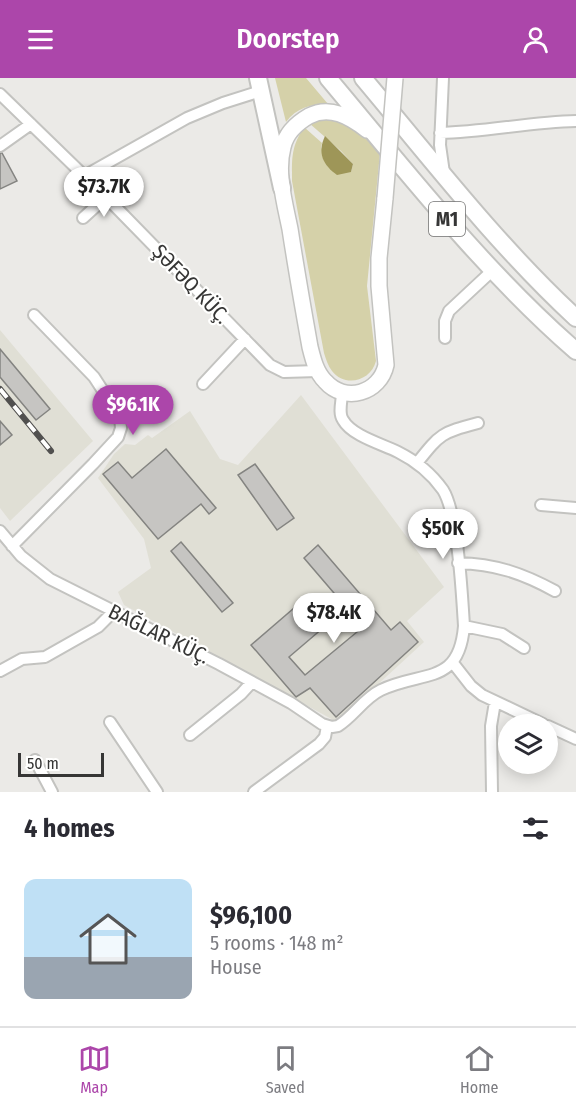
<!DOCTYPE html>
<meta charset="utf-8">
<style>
:root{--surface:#fff;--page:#f2f2f3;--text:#2b2b33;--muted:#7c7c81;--line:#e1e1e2;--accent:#ac46aa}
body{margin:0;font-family:"Fira Sans Condensed",sans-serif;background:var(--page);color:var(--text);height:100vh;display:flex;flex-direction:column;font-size:22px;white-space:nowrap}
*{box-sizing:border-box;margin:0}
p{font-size:20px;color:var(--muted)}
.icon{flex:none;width:33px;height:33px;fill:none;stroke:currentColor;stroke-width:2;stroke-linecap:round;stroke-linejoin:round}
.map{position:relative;height:714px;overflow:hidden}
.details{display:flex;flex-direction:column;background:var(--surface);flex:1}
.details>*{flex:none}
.tools{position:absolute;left:498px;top:636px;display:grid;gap:12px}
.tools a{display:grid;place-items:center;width:60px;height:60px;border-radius:50%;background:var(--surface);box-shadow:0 3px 15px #0003;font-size:30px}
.scale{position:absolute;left:18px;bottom:15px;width:86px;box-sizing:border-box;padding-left:6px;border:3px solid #363635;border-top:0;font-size:16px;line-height:21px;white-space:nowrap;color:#363635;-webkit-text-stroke:4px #fffffe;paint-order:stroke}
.price{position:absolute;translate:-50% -51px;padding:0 14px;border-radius:21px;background:#fff;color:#222;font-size:20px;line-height:39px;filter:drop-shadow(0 2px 3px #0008)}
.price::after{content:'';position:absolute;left:50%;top:36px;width:18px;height:14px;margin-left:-9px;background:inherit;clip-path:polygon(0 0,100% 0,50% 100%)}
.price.selected{background:var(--accent);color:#fff}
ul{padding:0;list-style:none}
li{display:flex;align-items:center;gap:18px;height:150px;padding:0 24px}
li span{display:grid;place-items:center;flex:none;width:168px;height:120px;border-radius:12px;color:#555}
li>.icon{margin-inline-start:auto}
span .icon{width:72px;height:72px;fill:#fffc;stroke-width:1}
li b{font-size:26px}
h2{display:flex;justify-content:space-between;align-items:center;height:72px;padding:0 24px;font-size:26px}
header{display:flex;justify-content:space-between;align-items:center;height:78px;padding:0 24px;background:var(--accent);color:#fff;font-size:27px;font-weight:600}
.tab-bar{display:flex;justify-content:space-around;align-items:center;height:84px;border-top:2px solid var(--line);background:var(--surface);font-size:16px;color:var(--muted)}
.tab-bar a{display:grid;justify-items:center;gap:3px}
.tab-bar .selected{color:var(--accent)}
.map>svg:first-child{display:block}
.built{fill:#e0dfd5}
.green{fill:#d5d1a9}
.water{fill:#9e9658}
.building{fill:#c6c5c2;stroke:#848481;stroke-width:1.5}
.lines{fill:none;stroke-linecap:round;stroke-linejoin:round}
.minor-casing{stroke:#c3c3c0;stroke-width:14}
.primary-casing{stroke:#c3c3c0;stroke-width:18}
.trunk-casing{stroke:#c3c3c0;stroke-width:20}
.minor{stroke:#fff;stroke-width:10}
.primary{stroke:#fff;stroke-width:15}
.trunk{stroke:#fff;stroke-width:16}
.rail-casing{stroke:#51504f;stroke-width:6}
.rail{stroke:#fffffe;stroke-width:4;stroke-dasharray:11;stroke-linecap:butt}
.primary-bridge-casing{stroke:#c3c3c0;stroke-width:18;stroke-linecap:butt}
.primary-bridge{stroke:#fff;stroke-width:15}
.labels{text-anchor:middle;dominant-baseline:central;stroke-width:4.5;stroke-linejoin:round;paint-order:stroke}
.shield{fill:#fffffe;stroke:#727271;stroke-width:1.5}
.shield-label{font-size:20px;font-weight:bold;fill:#363635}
.street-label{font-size:21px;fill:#363635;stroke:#fffffe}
</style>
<header><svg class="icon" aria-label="menu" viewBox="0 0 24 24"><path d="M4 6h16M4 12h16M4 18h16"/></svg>Doorstep<svg class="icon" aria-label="person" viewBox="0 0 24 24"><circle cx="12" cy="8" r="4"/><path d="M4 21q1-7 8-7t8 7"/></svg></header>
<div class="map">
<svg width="576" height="714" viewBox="0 0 576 714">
<rect width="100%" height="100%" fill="#ebeae7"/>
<path class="built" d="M0 252 93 363 10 443 0 430Z
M301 317 444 509 407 543 424 564 337 644 124 527 118 514 151 490 144 461 98 400 114 376 125 366 135 367 148 357 152 360 190 333 220 381 238 387Z"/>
<path class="green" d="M275 0H306L328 26C311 26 296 30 286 44Z
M319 41C345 41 364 57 380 75L367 208 376 283C371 303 345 310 332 293 328 288 326 281 324 275L292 103C292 80 291 69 304 49L322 65 321 70 351 94 353 86 341 73 309 45Z"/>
<path class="water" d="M325 58 353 86 351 94 337 97C323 87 317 75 325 58Z"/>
<path class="building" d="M0 75H2L17 103 0 111Z
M0 271 50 331 36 342 0 299Z
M0 343 12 357 0 367Z
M166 371 216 430 209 436 201 426 158 461 103 396 118 384 132 400Z
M255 386 294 440 277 452 238 397Z
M181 464 233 525 222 534 171 473Z
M318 467 391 552 400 544 418 564 336 639 310 610 296 619 251 567 308 518 330 544 289 579 305 597 363 549 304 480Z"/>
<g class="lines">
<defs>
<path id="minor" d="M443 0 440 67 444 95
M0 16 106 119 270 287 284 294 318 293
M440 55C485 54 530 44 576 43
M0 68 31 46
M84 98 187 40 223 25 261 13
M83 140 106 119
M445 260V243L449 233 493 192
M203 306 245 261
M417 385C441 355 441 355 478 345
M541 427 576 430
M0 453 21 478 50 501 219 586 291 625 322 646 332 649 338 648C354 638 364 620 381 612 423 592 459 608 464 548 462 517 458 436 443 412 431 395 416 383 398 374 382 366 352 358 343 342 338 335 342 323 342 315
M12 468 93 386 118 359 121 350 120 339 94 299 34 237
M458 485C495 486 522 495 555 513
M464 548 502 556 524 570
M453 585 471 608 482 617 543 646
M0 593 22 581 45 579 98 549 113 534
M110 644 157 714
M548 648 576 661
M190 657 241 616 252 604
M35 682 52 714
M254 714 319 666 325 659 327 648
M492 714 491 648 495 624"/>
<path id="primary" d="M367 52C350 39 330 27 309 38 297 45 286 55 283 69 276 95 285 126 290 151 296 190 303 230 310 269 313 281 316 294 325 303 345 326 380 315 386 287L379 208V180L385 120"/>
<path id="trunk" d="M258 0 282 110
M328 0C407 94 483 192 576 273
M363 0C431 81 498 168 576 240"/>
</defs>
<use href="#minor" class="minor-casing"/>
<use href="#primary" class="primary-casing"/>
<use href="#trunk" class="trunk-casing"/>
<use href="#minor" class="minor"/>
<use href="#primary" class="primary"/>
<use href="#trunk" class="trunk"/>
<defs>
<path id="rail" d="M0 311 51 373"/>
</defs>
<use href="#rail" class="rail-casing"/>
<use href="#rail" class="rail"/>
<defs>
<path id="primary-bridge" d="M385 120 395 0"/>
</defs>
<use href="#primary-bridge" class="primary-bridge-casing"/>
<use href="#primary-bridge" class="primary-bridge"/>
</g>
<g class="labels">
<rect class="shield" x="429" y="124" width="36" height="34" rx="4.5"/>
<g class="shield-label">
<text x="447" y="141">M1</text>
</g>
<g class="street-label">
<text transform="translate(191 206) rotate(46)">ŞƏFƏQ KÜÇ.</text>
<text transform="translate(159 556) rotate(26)">BAĞLAR KÜÇ.</text>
</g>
</g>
</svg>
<div class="tools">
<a><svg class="icon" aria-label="layers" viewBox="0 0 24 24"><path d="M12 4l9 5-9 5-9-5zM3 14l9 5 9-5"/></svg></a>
</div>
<div class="scale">50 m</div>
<b class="price" style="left:104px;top:140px">$73.7K</b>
<b class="price selected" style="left:133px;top:358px">$96.1K</b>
<b class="price" style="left:443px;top:482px">$50K</b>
<b class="price" style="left:334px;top:566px">$78.4K</b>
</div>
<section class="details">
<h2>4 homes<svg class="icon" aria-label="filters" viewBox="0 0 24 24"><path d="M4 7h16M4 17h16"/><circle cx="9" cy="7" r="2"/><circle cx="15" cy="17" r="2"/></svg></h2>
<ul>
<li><span style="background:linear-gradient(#bfe0f5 65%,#9aa5b1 0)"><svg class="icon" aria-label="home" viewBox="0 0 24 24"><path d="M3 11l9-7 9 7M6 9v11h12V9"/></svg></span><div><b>$96,100</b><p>5 rooms · 148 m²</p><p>House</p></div></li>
</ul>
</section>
<nav class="tab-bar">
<a class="selected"><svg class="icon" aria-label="map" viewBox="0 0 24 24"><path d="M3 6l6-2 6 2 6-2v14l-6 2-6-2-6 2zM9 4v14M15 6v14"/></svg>Map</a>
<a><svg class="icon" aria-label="saved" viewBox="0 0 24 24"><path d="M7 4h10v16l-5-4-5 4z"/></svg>Saved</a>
<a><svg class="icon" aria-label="home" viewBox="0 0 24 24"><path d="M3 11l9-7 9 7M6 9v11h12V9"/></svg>Home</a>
</nav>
